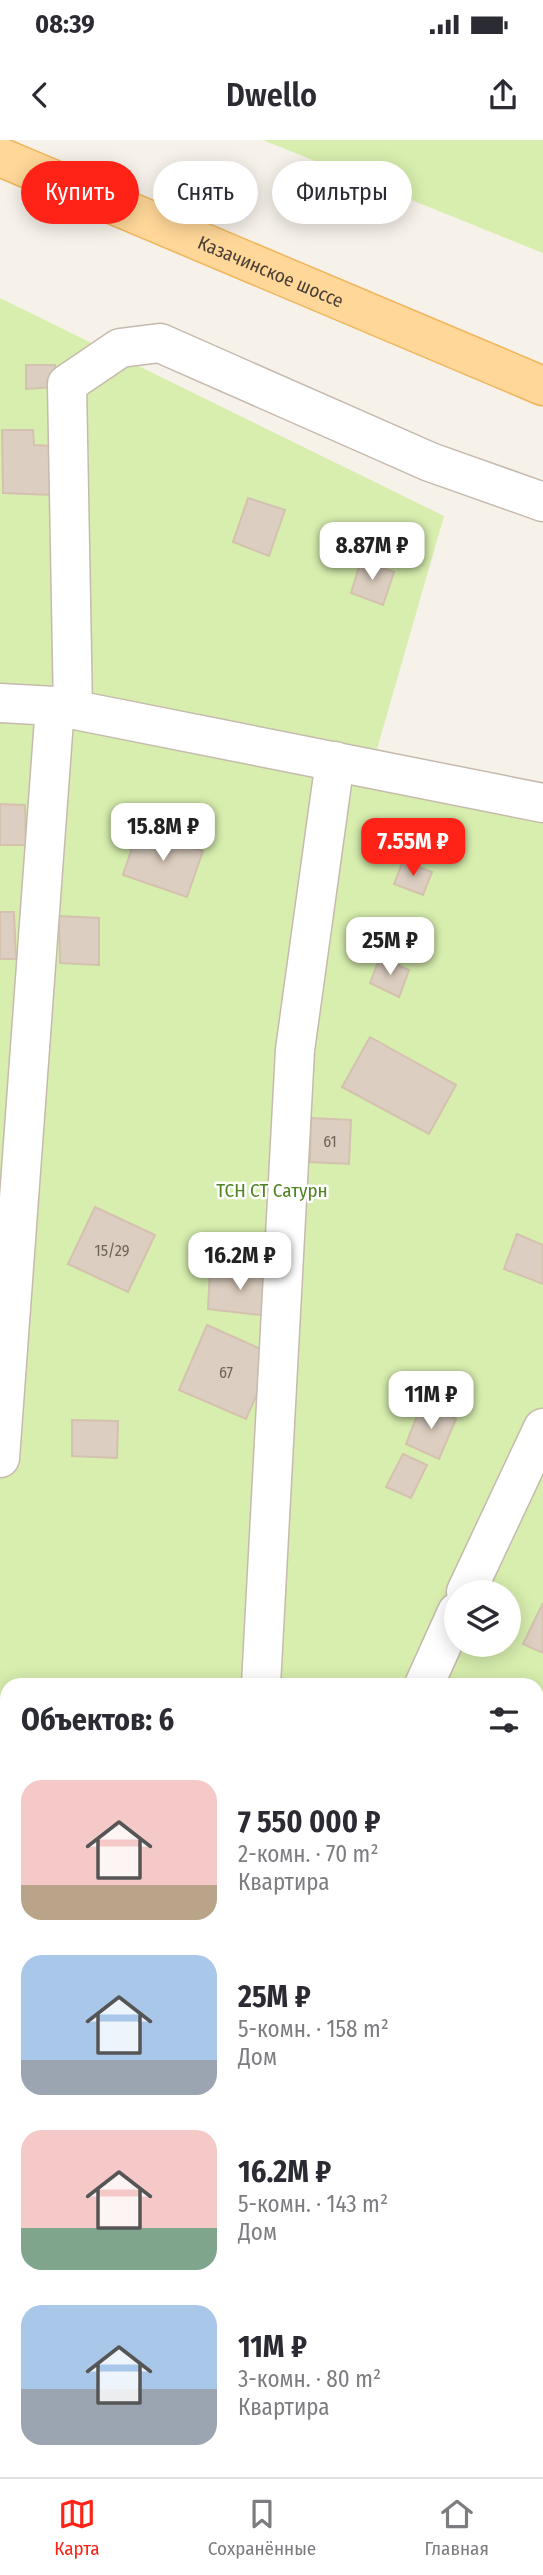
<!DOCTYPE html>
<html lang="ru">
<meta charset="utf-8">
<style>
:root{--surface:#fff;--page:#f7f7f7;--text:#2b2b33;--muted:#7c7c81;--line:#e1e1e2;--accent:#ff2216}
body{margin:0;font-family:"Fira Sans Condensed",sans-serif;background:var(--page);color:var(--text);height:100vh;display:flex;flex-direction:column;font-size:26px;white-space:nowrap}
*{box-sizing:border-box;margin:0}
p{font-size:23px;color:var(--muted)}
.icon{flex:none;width:38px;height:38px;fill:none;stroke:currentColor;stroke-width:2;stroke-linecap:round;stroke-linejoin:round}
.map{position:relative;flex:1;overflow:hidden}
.drawer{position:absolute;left:0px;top:1538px;width:544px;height:800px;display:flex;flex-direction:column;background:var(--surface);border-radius:21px 21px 0 0;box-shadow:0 4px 18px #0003}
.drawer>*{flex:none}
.hud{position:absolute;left:21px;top:21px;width:502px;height:63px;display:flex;gap:14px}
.buttons{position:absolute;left:444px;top:1440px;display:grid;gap:14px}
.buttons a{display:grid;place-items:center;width:77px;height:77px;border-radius:50%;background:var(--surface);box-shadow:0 4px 18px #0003;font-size:35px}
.price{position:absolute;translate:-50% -60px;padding:0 16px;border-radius:14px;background:#fff;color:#222;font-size:23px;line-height:46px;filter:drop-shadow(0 2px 4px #0008)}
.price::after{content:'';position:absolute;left:50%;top:42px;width:21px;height:16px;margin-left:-10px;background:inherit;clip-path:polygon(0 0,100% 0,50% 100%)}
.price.current{background:var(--accent);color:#fff}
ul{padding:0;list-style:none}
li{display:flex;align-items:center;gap:21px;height:175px;padding:0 21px}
li span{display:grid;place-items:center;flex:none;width:196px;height:140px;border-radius:21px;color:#555}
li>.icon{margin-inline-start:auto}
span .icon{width:84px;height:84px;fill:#fffc;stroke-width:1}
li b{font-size:30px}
h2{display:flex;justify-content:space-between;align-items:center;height:84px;padding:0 21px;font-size:30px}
.chip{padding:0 24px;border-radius:32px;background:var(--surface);box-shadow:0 4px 18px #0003;font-size:24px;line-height:63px}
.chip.current{background:var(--accent);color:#fff}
.status{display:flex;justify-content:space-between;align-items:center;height:49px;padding:0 35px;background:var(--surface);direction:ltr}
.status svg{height:19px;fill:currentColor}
header{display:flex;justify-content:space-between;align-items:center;height:91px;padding:0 21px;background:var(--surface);font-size:32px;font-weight:600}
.tabs{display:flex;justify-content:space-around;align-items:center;height:98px;border-top:2px solid var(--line);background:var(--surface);font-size:19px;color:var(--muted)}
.tabs a{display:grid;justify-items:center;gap:4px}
.tabs .current{color:var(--accent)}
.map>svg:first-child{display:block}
.green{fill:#d7eeae;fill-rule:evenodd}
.building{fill:#dccec0;stroke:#d4c2af;stroke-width:2}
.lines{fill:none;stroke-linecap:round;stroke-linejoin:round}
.minor-casing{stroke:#c6baad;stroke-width:41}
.major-casing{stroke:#f0b55c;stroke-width:41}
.path{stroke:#c6b29a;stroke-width:4.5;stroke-dasharray:3.5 3.5;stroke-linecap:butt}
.minor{stroke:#fff;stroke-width:38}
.major{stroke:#ffd798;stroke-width:38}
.labels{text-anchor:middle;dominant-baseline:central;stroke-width:5;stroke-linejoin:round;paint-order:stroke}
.number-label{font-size:16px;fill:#6e6458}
.street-label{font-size:19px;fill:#4a4036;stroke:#fff}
.park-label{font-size:19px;fill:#518322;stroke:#fff}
</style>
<div class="status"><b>08:39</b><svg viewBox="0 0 49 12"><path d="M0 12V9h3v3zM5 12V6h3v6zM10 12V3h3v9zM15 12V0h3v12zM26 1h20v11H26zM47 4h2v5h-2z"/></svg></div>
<header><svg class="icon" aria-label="back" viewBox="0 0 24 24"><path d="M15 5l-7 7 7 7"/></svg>Dwello<svg class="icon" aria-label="share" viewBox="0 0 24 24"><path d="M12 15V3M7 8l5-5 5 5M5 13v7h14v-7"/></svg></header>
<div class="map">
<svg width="543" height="2337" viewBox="0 0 543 2337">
<rect width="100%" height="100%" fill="#f6f1e9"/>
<path class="green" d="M263 0H543V113Z
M0 158 444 376 377 609 543 647V2337H0ZM457 1452H509V1505H457ZM7 1545H537V2331H7Z"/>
<path class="building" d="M26 225H55V247L26 249Z
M2 290H33L34 305 52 306V355L3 353Z
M248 358 285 370 269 416 233 402Z
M361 420 394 432 383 465 351 453Z
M0 664 25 665 26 705H0Z
M138 690 203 711 187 757 123 735Z
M403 721 432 732 423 755 394 744Z
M0 772H14L16 819H0Z
M59 776 99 778V825L60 823Z
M380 817 409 830 399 857 370 843Z
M370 897 456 945 429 994 342 947Z
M311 978 351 980 349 1024 310 1022Z
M95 1067 155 1095 128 1152 68 1124Z
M517 1094 543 1105V1144L504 1129Z
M210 1127 273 1135 270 1176 208 1169Z
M207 1185 274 1215 246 1279 179 1250Z
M422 1263 456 1279 439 1319 406 1304Z
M72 1280 118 1281 117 1318 72 1316Z
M403 1314 427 1325 411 1358 386 1347Z
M543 1463V1513L523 1504Z
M537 1561 543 1564V1585L537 1596Z"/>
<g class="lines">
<defs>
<path id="minor" d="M0 563 55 566 543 663
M73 570 67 244 120 208 160 203 430 322 543 362
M0 1318 55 566
M466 1452 543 1288
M261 1545 295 910 335 621
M424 1545 457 1472
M0 1950 7 1952
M537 2186 543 2172
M253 2331V2337
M421 2337 427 2331"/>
<g id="major">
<path id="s1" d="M0 17 543 246"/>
</g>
</defs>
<use href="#minor" class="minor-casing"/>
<use href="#major" class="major-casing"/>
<path class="path" d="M537 2255 543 2258"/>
<use href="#minor" class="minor"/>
<use href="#major" class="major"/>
</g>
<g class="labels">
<g class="number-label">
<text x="330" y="1001">61</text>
<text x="112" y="1110">15/29</text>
<text x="226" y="1232">67</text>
</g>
<g class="street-label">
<text stroke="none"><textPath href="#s1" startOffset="294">Казачинское шоссе</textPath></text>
</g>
<g class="park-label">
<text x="272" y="1050">ТСН СТ Сатурн</text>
</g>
</g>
</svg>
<div class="buttons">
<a><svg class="icon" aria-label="layers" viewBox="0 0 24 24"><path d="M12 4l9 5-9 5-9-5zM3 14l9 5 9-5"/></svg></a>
</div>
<b class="price" style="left:372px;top:442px">8.87M ₽</b>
<b class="price" style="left:163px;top:723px">15.8M ₽</b>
<b class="price current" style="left:413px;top:738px">7.55M ₽</b>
<b class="price" style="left:390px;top:837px">25M ₽</b>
<b class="price" style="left:240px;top:1152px">16.2M ₽</b>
<b class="price" style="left:431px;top:1291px">11M ₽</b>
<div class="hud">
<a class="chip current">Купить</a>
<a class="chip">Снять</a>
<a class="chip">Фильтры</a>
</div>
<section class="drawer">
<h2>Объектов: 6<svg class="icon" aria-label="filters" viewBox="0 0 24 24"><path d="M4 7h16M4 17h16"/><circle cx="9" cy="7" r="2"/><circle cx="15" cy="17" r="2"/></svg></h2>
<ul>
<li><span style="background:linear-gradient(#f6c9c9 75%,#b9a48a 0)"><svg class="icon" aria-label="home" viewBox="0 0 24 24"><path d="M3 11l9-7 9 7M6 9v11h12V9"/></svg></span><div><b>7 550 000 ₽</b><p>2-комн. · 70 m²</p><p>Квартира</p></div></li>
<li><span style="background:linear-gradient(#a9c7e8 75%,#9aa5b1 0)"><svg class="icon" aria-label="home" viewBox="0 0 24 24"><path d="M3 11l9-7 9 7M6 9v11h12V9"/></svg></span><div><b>25M ₽</b><p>5-комн. · 158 m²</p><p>Дом</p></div></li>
<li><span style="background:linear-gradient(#f6c9c9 70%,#7fa58c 0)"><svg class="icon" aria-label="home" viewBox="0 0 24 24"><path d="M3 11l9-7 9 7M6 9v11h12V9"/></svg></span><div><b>16.2M ₽</b><p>5-комн. · 143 m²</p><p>Дом</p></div></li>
<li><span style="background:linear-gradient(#a9c7e8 60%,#9aa5b1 0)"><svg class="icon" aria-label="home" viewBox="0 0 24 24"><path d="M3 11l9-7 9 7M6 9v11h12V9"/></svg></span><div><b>11M ₽</b><p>3-комн. · 80 m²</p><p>Квартира</p></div></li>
</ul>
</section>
</div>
<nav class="tabs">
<a class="current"><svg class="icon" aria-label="map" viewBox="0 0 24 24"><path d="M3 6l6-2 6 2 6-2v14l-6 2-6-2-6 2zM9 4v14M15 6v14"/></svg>Карта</a>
<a><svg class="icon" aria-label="saved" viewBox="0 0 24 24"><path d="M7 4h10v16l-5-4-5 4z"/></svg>Сохранённые</a>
<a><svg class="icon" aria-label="home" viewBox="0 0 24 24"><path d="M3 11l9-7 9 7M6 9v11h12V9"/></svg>Главная</a>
</nav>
